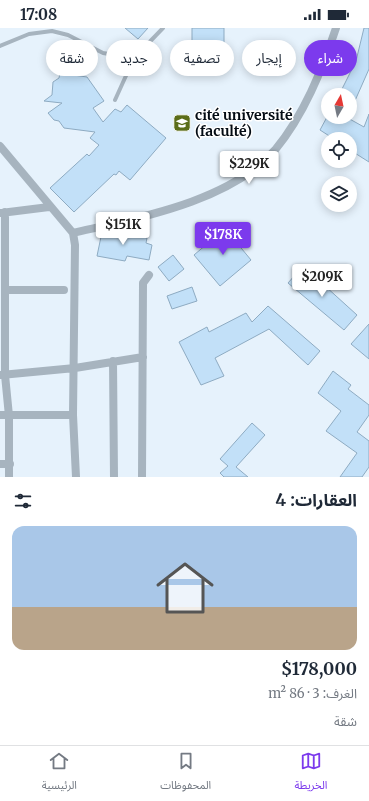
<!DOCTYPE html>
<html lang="ar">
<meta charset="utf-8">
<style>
:root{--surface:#fff;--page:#f6f6f7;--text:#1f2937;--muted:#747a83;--line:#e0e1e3;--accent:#7c3aed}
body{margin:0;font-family:Merriweather,"Noto Sans Arabic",serif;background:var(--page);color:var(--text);direction:rtl;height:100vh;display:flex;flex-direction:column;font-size:15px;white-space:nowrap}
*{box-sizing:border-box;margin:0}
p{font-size:13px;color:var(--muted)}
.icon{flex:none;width:22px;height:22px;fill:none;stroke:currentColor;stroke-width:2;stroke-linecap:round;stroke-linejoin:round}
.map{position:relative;height:449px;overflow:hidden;direction:ltr}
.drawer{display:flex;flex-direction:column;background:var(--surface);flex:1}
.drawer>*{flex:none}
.top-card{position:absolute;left:12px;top:12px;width:345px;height:36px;direction:rtl;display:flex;gap:8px}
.needle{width:26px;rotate:9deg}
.buttons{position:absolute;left:321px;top:60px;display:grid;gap:8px}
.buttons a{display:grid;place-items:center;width:36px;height:36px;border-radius:50%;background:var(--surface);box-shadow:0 2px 10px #0003;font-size:20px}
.price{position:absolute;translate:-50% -34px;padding:0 9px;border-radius:4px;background:#fff;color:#222;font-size:13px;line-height:26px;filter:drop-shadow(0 1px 2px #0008)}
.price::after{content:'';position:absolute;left:50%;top:24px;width:12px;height:9px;margin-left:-6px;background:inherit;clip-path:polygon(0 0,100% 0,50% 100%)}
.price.current{background:var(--accent);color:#fff}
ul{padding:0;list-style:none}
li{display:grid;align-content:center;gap:8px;height:212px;padding:0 12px}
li+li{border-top:1px solid var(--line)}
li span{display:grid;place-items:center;height:124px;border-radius:12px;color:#555}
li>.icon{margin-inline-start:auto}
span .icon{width:72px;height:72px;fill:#fffc;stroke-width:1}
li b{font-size:17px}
h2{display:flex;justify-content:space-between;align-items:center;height:48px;padding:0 12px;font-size:17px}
.pill{padding:0 14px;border-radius:18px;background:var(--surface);box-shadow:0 2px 10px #0003;font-size:14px;line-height:36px}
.pill.current{background:var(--accent);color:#fff}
.status{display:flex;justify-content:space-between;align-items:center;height:28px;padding:0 20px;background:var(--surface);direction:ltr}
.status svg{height:11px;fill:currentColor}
.dock{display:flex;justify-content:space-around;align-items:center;height:56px;border-top:1px solid var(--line);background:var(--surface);font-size:11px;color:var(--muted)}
.dock a{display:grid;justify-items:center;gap:2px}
.dock .current{color:var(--accent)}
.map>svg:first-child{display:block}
.building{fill:#c2e0f8;stroke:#8eabc2}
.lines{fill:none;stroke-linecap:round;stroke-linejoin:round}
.lane{stroke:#a7b4bf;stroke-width:4}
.street{stroke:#a7b4bf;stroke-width:8}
.labels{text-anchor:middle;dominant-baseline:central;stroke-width:3;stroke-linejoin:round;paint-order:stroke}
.poi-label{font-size:14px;font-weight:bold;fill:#040c14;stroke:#fff;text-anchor:start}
</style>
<div class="status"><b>17:08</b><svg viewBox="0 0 49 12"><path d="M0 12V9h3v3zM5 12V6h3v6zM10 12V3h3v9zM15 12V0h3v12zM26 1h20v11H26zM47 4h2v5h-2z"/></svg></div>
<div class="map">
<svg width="369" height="449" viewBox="0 0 369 449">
<rect width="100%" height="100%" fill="#e6f2fc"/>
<path class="building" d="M125 0H148L138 11Z
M192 0H224V32H219V42H192Z
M364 0H369V41L350 84V67H339L356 33Z
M60 45 87 49 104 73 93 80 103 94 115 81 121 84 127 77 166 110 130 152 119 143 116 147 114 146 74 184 50 160 87 126 89 128 99 117 90 110 95 104 64 100 59 93 54 92 48 85 62 75 44 73 52 67 53 54 59 50Z
M369 86V134L350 122V111H334L320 102 327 89H346L364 99Z
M228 198 240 212 237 215 251 232 220 258 194 227Z
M110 202 147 210 146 215 152 217 149 232 127 228 125 233 97 228 102 204Z
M173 227 184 241 169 253 158 239Z
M303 238 357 287 344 302 288 255Z
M192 259 197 273 172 281 167 268Z
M268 278 320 323 308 337 269 301 215 330 224 348 201 357 179 314 207 299 209 304 246 285 252 294Z
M369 296V331L351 316Z
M333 343 351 357 348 361 369 377V387L357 404 369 413V439L362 449H340L357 425 326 403 341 383 318 365Z
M252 395 265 407 236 439 248 449H224L220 445 228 438 220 431Z"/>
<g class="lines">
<path class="lane" d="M0 18 29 6 52 3 68 7 103 25 134 30
M115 72 134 30 163 0"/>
<path class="street" d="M0 118 73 205 75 217 73 387 76 449
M5 184V347L9 388V449
M1 185 49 179
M73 205C138 190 229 174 275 122 304 87 322 42 336 0
M6 262H64
M113 333 114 449
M1 347 75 340 143 329
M0 387H73
M0 436H10
M142 449 143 255 149 247"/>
</g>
<defs>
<symbol id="university-square" viewBox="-11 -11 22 22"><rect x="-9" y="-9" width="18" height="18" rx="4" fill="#5b6d19" stroke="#fff"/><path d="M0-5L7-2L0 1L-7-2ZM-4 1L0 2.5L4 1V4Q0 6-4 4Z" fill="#fff"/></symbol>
</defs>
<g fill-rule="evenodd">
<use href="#university-square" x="172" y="85" width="20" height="20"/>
</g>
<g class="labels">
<g class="poi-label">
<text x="195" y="87">cité université<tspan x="195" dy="16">(faculté)</tspan></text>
</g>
</g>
</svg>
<div class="buttons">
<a><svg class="needle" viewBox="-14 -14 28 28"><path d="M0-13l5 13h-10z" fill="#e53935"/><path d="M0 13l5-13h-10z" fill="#747a83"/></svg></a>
<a><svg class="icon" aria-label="locate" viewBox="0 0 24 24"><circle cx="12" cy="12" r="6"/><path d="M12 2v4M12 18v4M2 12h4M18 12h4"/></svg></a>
<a><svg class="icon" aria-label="layers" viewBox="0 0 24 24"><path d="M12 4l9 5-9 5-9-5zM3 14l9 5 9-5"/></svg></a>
</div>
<b class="price" style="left:249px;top:157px">$229K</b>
<b class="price" style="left:123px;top:218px">$151K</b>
<b class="price current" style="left:223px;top:228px">$178K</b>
<b class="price" style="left:322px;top:270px">$209K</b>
<div class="top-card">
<a class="pill current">شراء</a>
<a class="pill">إيجار</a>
<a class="pill">تصفية</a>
<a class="pill">جديد</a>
<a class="pill">شقة</a>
</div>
</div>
<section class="drawer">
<h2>العقارات: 4<svg class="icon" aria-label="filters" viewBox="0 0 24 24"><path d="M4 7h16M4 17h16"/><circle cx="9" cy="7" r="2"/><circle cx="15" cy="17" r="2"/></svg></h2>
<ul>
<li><span style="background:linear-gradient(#a9c7e8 65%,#b9a48a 0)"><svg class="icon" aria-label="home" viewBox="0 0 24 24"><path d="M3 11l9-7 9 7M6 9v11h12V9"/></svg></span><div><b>$178,000</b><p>الغرف: 3 · 86 m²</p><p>شقة</p></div></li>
</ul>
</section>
<nav class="dock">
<a class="current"><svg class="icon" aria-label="map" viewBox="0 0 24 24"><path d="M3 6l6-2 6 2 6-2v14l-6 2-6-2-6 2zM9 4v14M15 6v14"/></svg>الخريطة</a>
<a><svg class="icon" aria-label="saved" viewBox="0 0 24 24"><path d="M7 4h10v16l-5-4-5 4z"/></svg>المحفوظات</a>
<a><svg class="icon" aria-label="home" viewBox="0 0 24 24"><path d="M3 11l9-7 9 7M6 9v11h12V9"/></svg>الرئيسية</a>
</nav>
